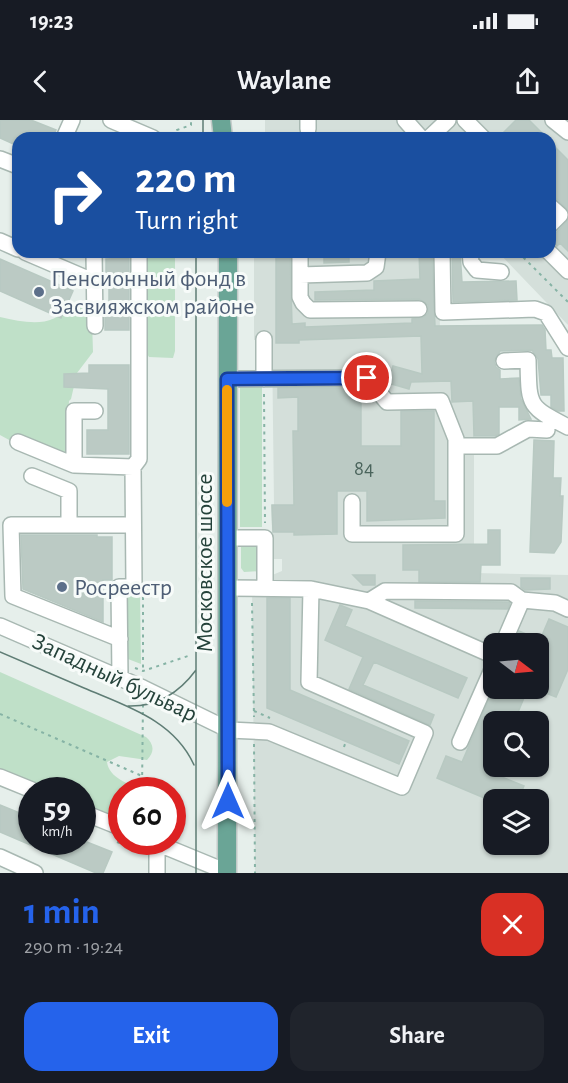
<!DOCTYPE html>
<html lang="en">
<head>
<meta charset="utf-8">
<style>
  body { margin:0; font-family:"Alegreya Sans",sans-serif; background:#20242c; color:#f1f3f6; height:100vh; display:flex; flex-direction:column; font-size:22px; white-space:nowrap }
  * { box-sizing:border-box; margin:0 }
  p { font-size:20px; color:#9ea1a6 }
  .icon { flex:none; width:33px; height:33px; fill:none; stroke:currentColor; stroke-width:2; stroke-linecap:round; stroke-linejoin:round }
  .map { position:relative; height:753px; overflow:hidden }
  .drawer { display:flex; flex-direction:column; background:#171b24; flex:1 }
  .drawer>* { flex:none }
  .banner { position:absolute; left:12px; top:12px; width:544px; height:126px; border-radius:18px; box-shadow:0 2px 4px #0004; background:#1a4fa0; color:#fff; overflow:hidden }
  .needle { width:39px; rotate:106deg }
  .buttons { position:absolute; left:483px; top:513px; display:grid; gap:12px }
  .buttons a { display:grid; place-items:center; width:66px; height:66px; border-radius:12px; background:#171b24; box-shadow:0 2px 4px #0004; font-size:30px }
  .speed { position:absolute; left:18px; top:657px; display:flex; gap:12px; font-size:30px; font-weight:700; text-align:center }
  .speed>* { display:grid; place-content:center; width:78px; height:78px; border-radius:50%; background:#171b24; box-shadow:0 2px 4px #0004; line-height:1 }
  .speed small { font-size:15px; font-weight:400 }
  .speed .limit { border:9px solid #d22; background:#fff; color:#111 }
  .pin { position:absolute; display:grid; place-items:center; width:51px; height:51px; color:#fff; margin:-26px; border:3px solid #fff; border-radius:50%; box-shadow:0 2px 6px #0007 }
  .me { position:absolute; width:66px; margin:-33px; rotate:0deg; stroke-linejoin:round; filter:drop-shadow(0 0 4px #0008) }
  .turn { display:flex; align-items:center; gap:21px; height:126px; padding:0 24px; font-size:27px }
  .turn .icon { width:78px; height:78px; stroke-width:2.5 }
  .turn b { display:block; font-size:42px; line-height:51px }
  .round { display:grid; place-items:center; flex:none; width:63px; height:63px; border-radius:18px; background:#20242c }
  .summary { display:flex; align-items:center; justify-content:space-between; height:102px; padding:0 24px }
  h1 { font-size:36px; font-weight:600; line-height:45px; color:#2563eb }
  .cta { display:flex; gap:12px; margin-top:auto; padding:12px 24px }
  .cta a { flex:1; height:69px; border-radius:18px; background:#2563eb; color:#fff; font-size:24px; font-weight:600; line-height:69px; text-align:center }
  .cta a+a { background:#20242c; color:#f1f3f6 }
  .status { display:flex; justify-content:space-between; align-items:center; height:42px; padding:0 30px; background:#171b24; direction:ltr }
  .status svg { height:16px; fill:currentColor }
  header { display:flex; justify-content:space-between; align-items:center; height:78px; padding:0 24px; background:#171b24; font-size:27px; font-weight:600 }
  .map>svg:first-child { display:block }
</style>
</head>
<body>
<div class="status"><b>19:23</b><svg viewBox="0 0 49 12"><path d="M0 12V9h3v3zM5 12V6h3v6zM10 12V3h3v9zM15 12V0h3v12zM26 1h20v11H26zM47 4h2v5h-2z"/></svg></div>
<header><svg class="icon" aria-label="back" viewBox="0 0 24 24"><path d="M15 5l-7 7 7 7"/></svg>Waylane<svg class="icon" aria-label="share" viewBox="0 0 24 24"><path d="M12 15V3M7 8l5-5 5 5M5 13v7h14v-7"/></svg></header>
<div class="map">
<svg width="568" height="753" viewBox="0 0 568 753">
  <rect width="100%" height="100%" fill="#e6efeb"/>
  <path fill="#d4dfda" fill-rule="evenodd" d="M 265,0 L 568,0 L 568,205 L 498,132 L 550,132 L 550,18 L 265,18 Z
    M 254,132 L 439,132 L 440,216 L 474,220 L 474,453 L 568,455 L 568,753 L 255,753 L 252,469 L 265,458 L 282,451 L 282,439 L 274,439 L 272,412 L 271,385 L 274,385 L 272,220 L 254,220 ZM 494,524 L 538,524 L 538,568 L 494,568 ZM 494,602 L 538,602 L 538,646 L 494,646 ZM 494,680 L 538,680 L 538,724 L 494,724 Z"/>
  <path fill="#bfe0c8" d="M 146,132 L 175,132 L 175,231 L 173,238 L 149,237 L 146,232 Z
    M 85,183 L 92,201 L 93,232 L 77,253 L 71,279 L 69,281 L 66,334 L 22,327 L 0,315 L 0,197 C 28,203 52,209 71,184 Z
    M 240,266 L 262,266 L 262,407 L 240,407 Z
    M 241,422 L 262,422 L 262,451 L 244,452 L 241,448 Z
    M 127,471 L 140,471 L 141,544 L 128,539 Z
    M 0,552 L 146,617 C 154,624 155,632 147,640 L 119,636 L 107,642 C 109,658 129,664 142,670 L 122,670 L 121,700 L 83,684 L 82,670 L 51,670 L 0,649 Z"/>
  <path fill="#bbcac4" stroke="#b8c9c2" stroke-width="1.5" d="M 0,0 L 31,0 L 56,10 L 52,18 L 18,18 L 18,26 L 0,18 Z
    M 516,0 L 529,0 L 547,18 L 498,18 Z
    M 550,22 L 568,40 L 568,90 L 557,79 L 550,76 Z
    M 568,100 L 568,131 L 560,123 L 557,126 L 550,119 L 550,114 L 557,112 Z
    M 276,132 L 290,132 L 292,204 L 305,203 L 305,207 L 412,203 L 412,199 L 424,197 L 428,193 L 428,185 L 419,179 L 315,180 L 315,172 L 374,170 L 374,161 L 420,159 L 419,132 L 432,132 L 435,206 L 542,205 L 545,210 L 546,230 L 551,230 L 552,238 L 563,238 L 564,291 L 558,291 L 551,287 L 551,275 L 541,275 L 538,239 L 532,230 L 500,231 L 494,241 L 496,247 L 500,250 L 500,259 L 519,258 L 521,279 L 531,299 L 519,300 L 519,287 L 499,287 L 499,314 L 495,316 L 474,316 L 473,281 L 452,282 L 451,261 L 411,262 L 409,269 L 388,263 L 393,246 L 422,254 L 421,216 L 299,220 L 299,223 L 276,223 Z
    M 324,132 L 349,132 L 349,142 L 324,143 Z
    M 452,132 L 460,132 L 462,162 L 516,161 L 517,180 L 453,182 Z
    M 129,138 L 129,210 L 105,210 L 105,185 L 109,185 L 109,164 L 106,163 L 106,139 Z
    M 0,139 L 73,171 L 61,198 L 0,171 Z
    M 89,245 L 129,245 L 129,334 L 87,334 L 87,310 L 108,310 L 108,269 L 64,267 L 64,254 L 89,253 Z
    M 278,268 L 361,268 L 361,326 L 401,326 L 401,291 L 434,291 L 434,381 L 445,381 L 445,398 L 367,401 L 367,371 L 337,371 L 337,414 L 294,415 L 294,412 L 273,412 L 272,385 L 294,385 L 293,311 L 298,311 L 298,277 L 278,278 Z
    M 534,320 L 554,321 L 553,358 L 561,358 L 560,376 L 563,376 L 561,422 L 554,433 L 530,432 Z
    M 488,410 L 500,410 L 500,445 L 481,445 L 480,462 L 419,462 L 419,450 L 403,450 L 403,425 L 488,424 Z
    M 21,415 L 97,415 L 97,417 L 112,417 L 112,460 L 103,460 L 103,502 L 23,469 Z
    M 353,455 L 375,455 L 375,465 L 363,465 Z
    M 521,458 L 550,458 L 550,469 L 525,470 L 521,467 Z
    M 267,478 L 290,478 L 290,570 L 409,621 L 399,644 L 267,588 Z
    M 415,481 L 508,482 L 510,483 L 508,489 L 415,488 Z
    M 340,485 L 352,490 L 345,506 L 467,558 L 458,578 L 374,542 L 363,565 L 434,595 L 430,605 L 349,569 L 363,537 L 325,520 Z
    M 549,499 L 568,507 L 568,549 L 556,577 L 538,570 L 539,524 L 514,524 L 519,511 L 540,520 Z
    M 494,568 L 528,568 L 514,602 L 494,602 L 494,649 L 492,653 L 524,666 L 518,680 L 494,680 L 494,682 L 437,658 L 446,636 L 462,642 Z
    M 0,685 L 32,698 L 32,722 L 87,722 L 112,732 L 103,753 L 96,753 L 0,712 Z"/>
  <g fill="none" stroke-linecap="round" stroke-linejoin="round">
    <defs>
      <path id="minor" d="M 111,0 L 153,18
        M 405,0 L 421,18
        M 465,0 L 483,18
        M 553,0 L 568,12
        M 308,9 L 308,0
        M 64,18 L 72,0
        M 429,18 L 448,0
        M 0,39 L 18,46
        M 550,86 L 560,95 L 550,105
        M 0,121 L 18,129
        M 25,132 L 95,162
        M 94,132 L 95,206
        M 300,132 L 300,177 L 303,183 L 310,190 L 419,189
        M 442,132 L 443,192 L 535,189 L 546,193 L 568,228
        M 470,132 L 471,142 L 477,150 L 501,152
        M 549,132 L 568,151
        M 300,155 L 367,153 L 376,147 L 378,132
        M 264,219 L 264,259
        M 504,241 L 528,240 C 529,286 527,286 568,307
        M 227,259 L 367,258 L 387,282 L 441,281 L 456,319 L 456,414 L 352,414 L 352,382
        M 95,291 L 74,291 L 74,345 L 133,347
        M 18,322 L 74,345
        M 456,326 L 497,326 L 528,309 L 547,310
        M 32,356 L 69,371 L 69,405
        M 227,418 L 265,418 L 265,468
        M 311,469 L 369,481 L 494,536
        M 369,481 L 385,471 L 511,472 L 522,480
        M 0,506 L 143,568 L 229,610 L 269,612 L 402,667 L 425,613 L 309,562 L 311,469 L 228,468
        M 120,519 L 13,476 L 11,405 L 133,405
        M 503,524 L 522,480 L 555,483 L 568,489
        M 120,558 L 119,467 L 134,467 L 133,347 L 139,339 L 139,132
        M 460,622 L 494,545
        M 0,657 L 32,670
        M 82,692 L 122,708
        M 154,722 L 227,752
        M 0,737 L 35,753
        M 157,753 L 157,723"/>
      <path id="major" d="M 221,0 L 223,18
        M 227,753 L 228,132"/>
    </defs>
    <use href="#minor" stroke="#a8b8b2" stroke-width="18"/>
    <use href="#major" stroke="#c2cac8" stroke-width="21"/>
    <path stroke="#86b3a5" stroke-width="2" stroke-dasharray="3 4.5" stroke-linecap="butt" d="M 177,18 L 177,10 L 191,5 L 191,0
      M 518,132 L 568,182
      M 264,274 L 265,403
      M 143,477 L 143,552
      M 252,483 L 254,597
      M 135,548 L 143,551 L 191,535
      M 254,591 L 270,598
      M 0,594 L 142,656
      M 254,624 L 255,753
      M 344,627 L 346,621
      M 142,670 L 143,582
      M 117,722 L 142,733"/>
    <use href="#minor" stroke="#fff" stroke-width="15"/>
    <use href="#major" stroke="#6aa596" stroke-width="18"/>
    <path stroke="#5f7d75" stroke-width="1.5" d="M 203,0 L 203,18
      M 196,132 L 196,753
      M 0,532 C 28,544 56,556 84,568 C 126,586 174,600 194,645
      M 128,586 C 158,587 179,573 196,550"/>
  </g>
  <g fill="none" stroke-linecap="round" stroke-linejoin="round">
    <defs>
      <path id="route" d="M 228,681 L 227,259 L 367,258"/>
    </defs>
    <use href="#route" stroke="#184099" stroke-width="15"/>
    <use href="#route" stroke="#2563eb" stroke-width="10"/>
    <path stroke="#f59e0b" stroke-width="10" d="M 227,382 L 227,270"/>
  </g>
  <g fill="#5c6f8a" stroke="#f7fbf9" stroke-width="2">
    <circle cx="39" cy="172" r="6"/>
    <circle cx="62" cy="467" r="6"/>
  </g>
  <g text-anchor="middle" stroke-width="6" stroke-linejoin="round" paint-order="stroke">
    <g font-size="21" fill="#4a645c">
      <text x="364" y="355">84</text>
    </g>
    <g font-size="24" fill="#4e5e75" stroke="#f7fbf9" text-anchor="start">
      <text x="51" y="166">Пенсионный фонд в<tspan x="51" dy="28">Засвияжском районе</tspan></text>
      <text x="74" y="475">Росреестр</text>
    </g>
    <g font-size="24" fill="#24423a" stroke="#f7fbf9">
      <text transform="translate(204 443) rotate(-90)" y="8">Московское шоссе</text>
      <text transform="translate(115 557) rotate(25)" y="8">Западный бульвар</text>
    </g>
  </g>
</svg>
<div class="buttons">
<a><svg class="needle" viewBox="-14 -14 28 28"><path d="M0-13l5 13h-10z" fill="#e53935"/><path d="M0 13l5-13h-10z" fill="#9ea1a6"/></svg></a>
<a><svg class="icon" aria-label="search" viewBox="0 0 24 24"><circle cx="10" cy="10" r="6"/><path d="M15 15l6 6"/></svg></a>
<a><svg class="icon" aria-label="layers" viewBox="0 0 24 24"><path d="M12 4l9 5-9 5-9-5zM3 14l9 5 9-5"/></svg></a>
</div>
<div class="speed"><div>59<small>km/h</small></div><div class="limit">60</div></div>
<div class="pin" style="left:367px;top:258px;background:#d93025"><svg class="icon" aria-label="arrive" viewBox="0 0 24 24"><path d="M6 21V4h12l-3 4 3 4H6"/></svg></div>
<svg class="me" style="left:228px;top:681px" viewBox="-20 -20 40 40"><path d="M0-17L14 15 0 8-14 15z" fill="#2563eb" stroke="#fff" stroke-width="4"/></svg>
<div class="banner">
<div class="turn"><svg class="icon" aria-label="right" viewBox="0 0 24 24"><path d="M7 20v-9h11M14 6l5 5-5 5"/></svg><div><b>220 m</b>Turn right</div></div>
</div>
</div>
<section class="drawer">
<div class="summary"><div><h1>1 min</h1><p>290 m · 19:24</p></div><a class="round" style="background:#d93025;color:#fff"><svg class="icon" aria-label="close" viewBox="0 0 24 24"><path d="M6 6l12 12M18 6L6 18"/></svg></a></div>
<div class="cta"><a>Exit</a><a>Share</a></div>
</section>
</body>
</html>
